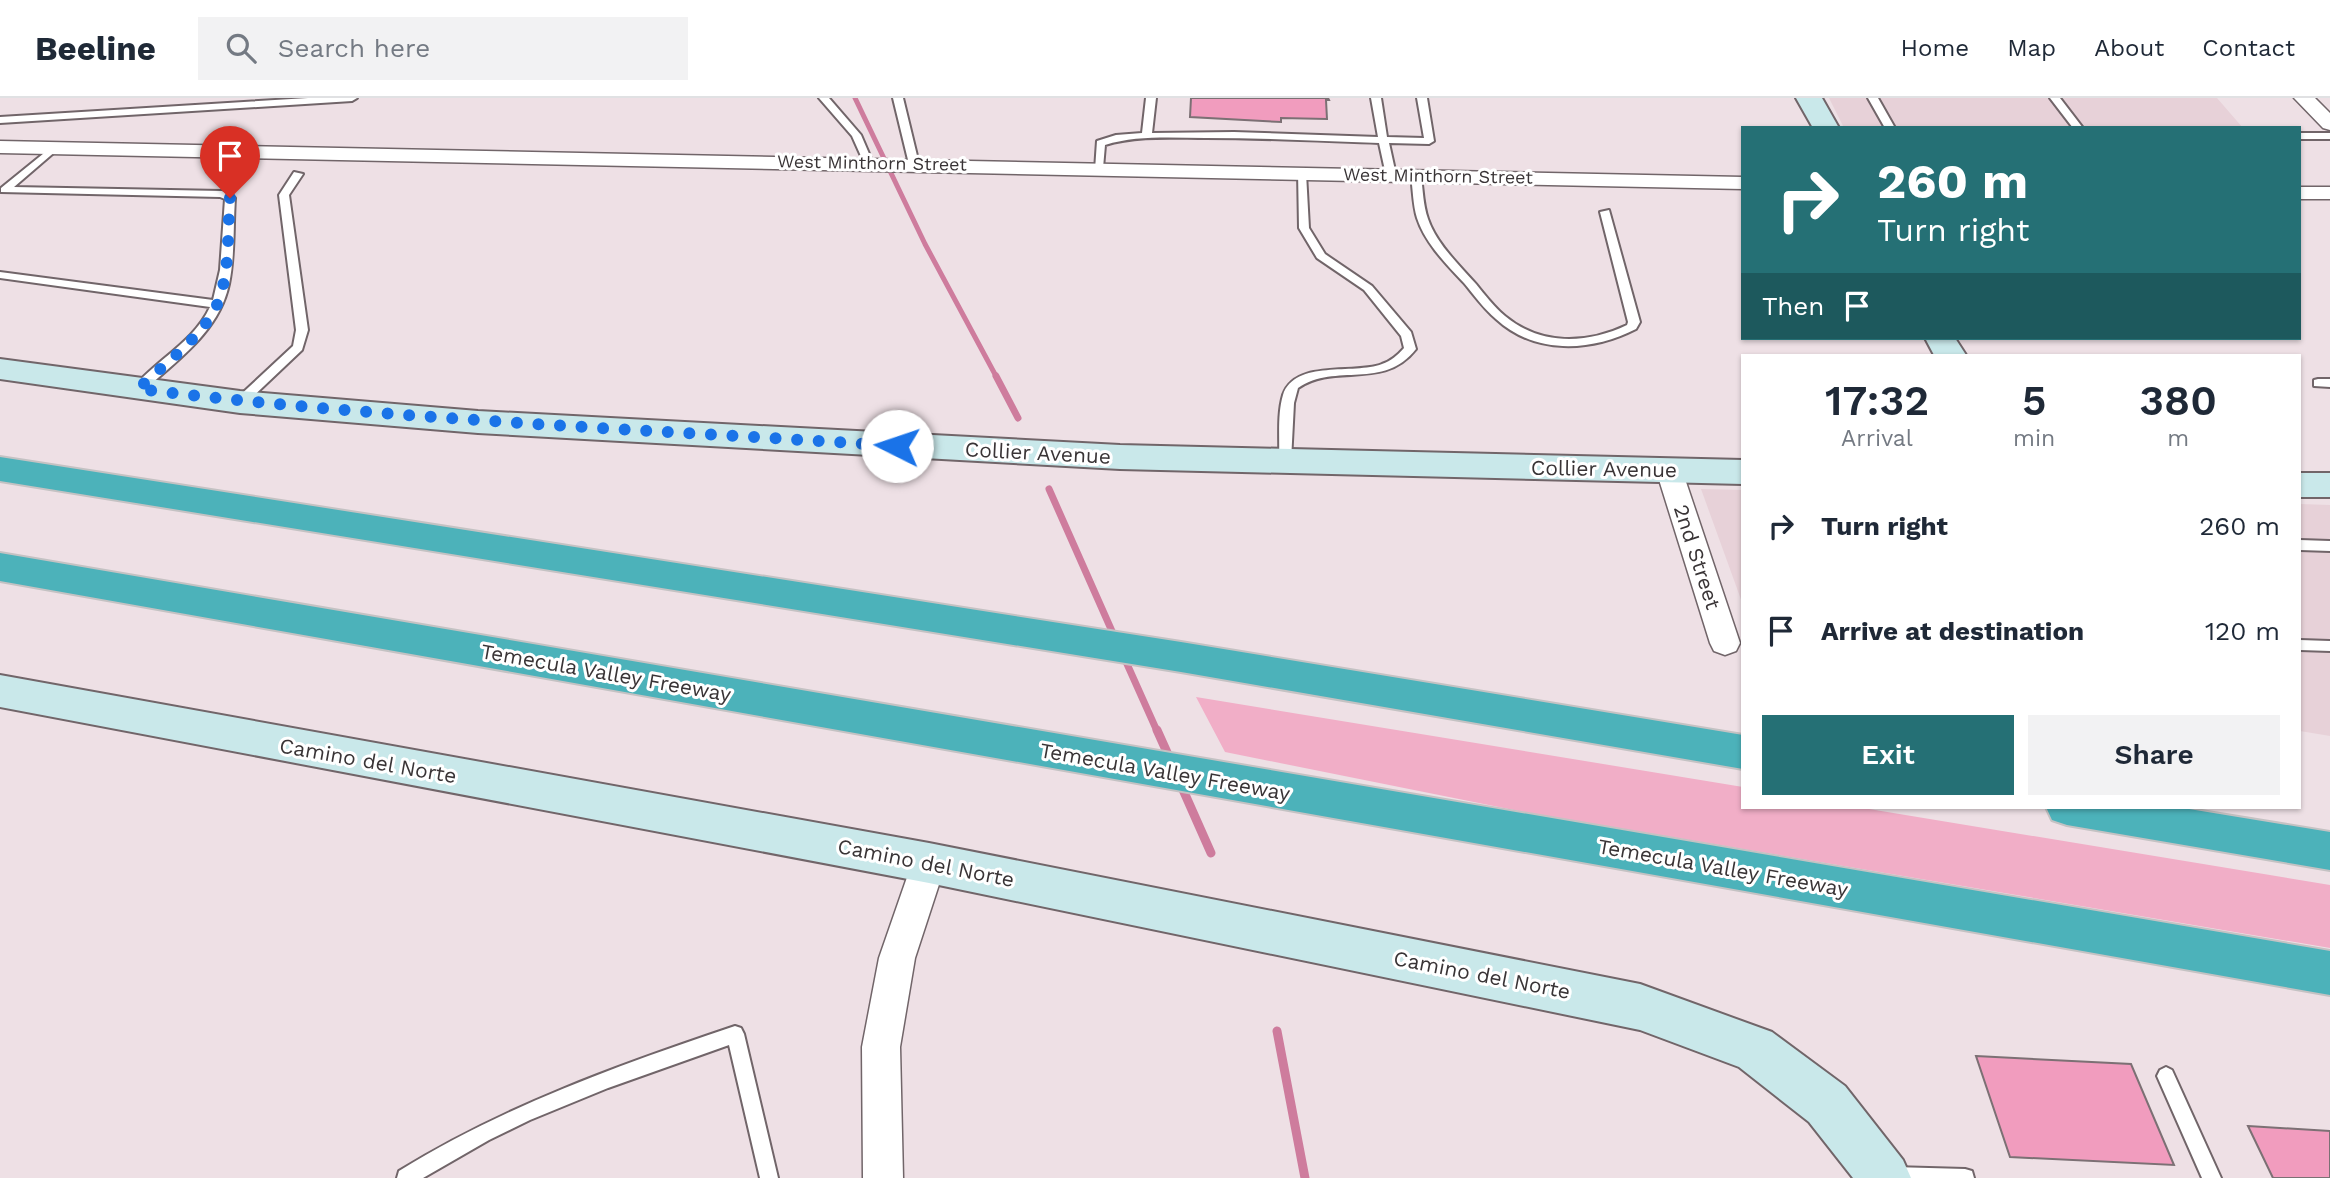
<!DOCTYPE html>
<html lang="en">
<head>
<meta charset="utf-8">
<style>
  body { margin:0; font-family:"Work Sans",sans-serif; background:#f2f2f3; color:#1f2937; height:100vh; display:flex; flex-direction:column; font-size:26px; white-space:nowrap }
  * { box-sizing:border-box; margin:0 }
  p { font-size:23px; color:#747a83 }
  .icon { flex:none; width:38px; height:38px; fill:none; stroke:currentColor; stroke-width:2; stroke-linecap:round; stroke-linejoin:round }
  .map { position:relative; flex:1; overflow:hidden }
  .sheet { position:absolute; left:1741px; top:256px; width:560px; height:455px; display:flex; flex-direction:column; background:#fff; border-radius:0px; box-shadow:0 2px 5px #0004 }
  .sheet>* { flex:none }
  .hud { position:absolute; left:1741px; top:28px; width:560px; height:214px; border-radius:0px; box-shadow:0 2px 5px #0004; background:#257075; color:#fff; overflow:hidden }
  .pin { position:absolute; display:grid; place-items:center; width:60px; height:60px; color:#fff; margin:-72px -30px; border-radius:50% 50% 50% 0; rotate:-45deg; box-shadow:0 0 7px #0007 }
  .pin .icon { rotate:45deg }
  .me { position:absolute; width:77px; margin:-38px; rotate:274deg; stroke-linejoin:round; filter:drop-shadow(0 0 5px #0008) }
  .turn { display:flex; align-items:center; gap:24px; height:147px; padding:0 21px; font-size:32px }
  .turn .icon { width:91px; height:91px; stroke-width:2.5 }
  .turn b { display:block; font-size:49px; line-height:60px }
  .then { display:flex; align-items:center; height:66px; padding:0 21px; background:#0003; gap:14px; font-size:26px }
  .eta { display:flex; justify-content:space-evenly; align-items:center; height:119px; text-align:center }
  .eta b { font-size:42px; font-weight:600; line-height:49px }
  .button { display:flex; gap:14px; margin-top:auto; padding:14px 21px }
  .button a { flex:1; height:80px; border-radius:0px; background:#257075; color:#fff; font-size:28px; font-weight:600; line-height:80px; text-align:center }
  .button a+a { background:#f2f2f3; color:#1f2937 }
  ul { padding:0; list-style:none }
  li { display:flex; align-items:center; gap:21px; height:105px; padding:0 21px }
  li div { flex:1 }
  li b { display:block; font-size:26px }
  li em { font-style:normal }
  header { display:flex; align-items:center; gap:42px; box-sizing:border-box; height:98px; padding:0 35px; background:#fff; border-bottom:2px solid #e0e1e3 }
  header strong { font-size:33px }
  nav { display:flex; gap:38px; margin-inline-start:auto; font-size:24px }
  .search { width:490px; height:63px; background:#f2f2f3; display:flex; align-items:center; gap:18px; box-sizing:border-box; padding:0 24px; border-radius:0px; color:#747a83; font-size:26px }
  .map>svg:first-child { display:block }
</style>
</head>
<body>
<header>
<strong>Beeline</strong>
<div class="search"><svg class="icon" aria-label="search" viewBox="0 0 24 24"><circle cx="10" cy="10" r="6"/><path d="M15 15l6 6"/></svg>Search here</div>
<nav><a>Home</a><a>Map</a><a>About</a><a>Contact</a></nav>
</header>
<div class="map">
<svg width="2330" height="1080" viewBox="0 0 2330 1080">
  <rect width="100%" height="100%" fill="#eee0e5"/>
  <path fill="#e7d1d8" d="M 1829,0 L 2217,0 L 2243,30 L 1844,30 Z
    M 1701,391 L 1743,392 L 1743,507 Z
    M 2300,406 L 2330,407 L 2330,638 L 2300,633 Z"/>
  <path fill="#f1aec7" d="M 1196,599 L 1743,689 L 1743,709 L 1857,709 L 2330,787 L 2330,850 L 1529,715 L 1225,654 Z"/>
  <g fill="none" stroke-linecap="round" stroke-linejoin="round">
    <path stroke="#ce7c9d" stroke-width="5" d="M 855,0 L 925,146 L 997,280"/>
    <path stroke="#ce7c9d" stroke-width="7" d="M 996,278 L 1018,320
      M 1049,391 L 1115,540
      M 1123,557 L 1157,633"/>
    <path stroke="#ce7c9d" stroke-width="9" d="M 1157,632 L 1170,661
      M 1180,685 L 1211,755
      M 1277,933 L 1305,1080"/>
  </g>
  <path fill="#f19cbe" stroke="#7c7074" stroke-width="2" d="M 1191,0 L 1328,0 L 1329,2 L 1326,2 L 1327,21 L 1281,20 L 1281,24 L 1190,19 Z
    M 1976,958 L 2131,966 L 2174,1067 L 2010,1059 Z
    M 2248,1028 L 2330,1033 L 2330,1080 L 2273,1080 Z"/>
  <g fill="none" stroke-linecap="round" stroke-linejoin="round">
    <defs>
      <path id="lane" d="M 308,0 L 357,0 L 352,3 L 0,25 L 0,19 Z
        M 819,0 L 829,0 L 861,37 L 873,65 L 871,67 L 865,67 L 852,38 Z
        M 893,0 L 903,0 L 919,66 L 917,68 L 909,66 Z
        M 1146,0 L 1156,0 L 1152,35 L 1234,34 L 1378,39 L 1371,0 L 1381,0 L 1387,39 L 1424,40 L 1417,0 L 1427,0 L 1434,43 L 1429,46 L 1389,45 L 1396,77 L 1391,80 L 1386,77 L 1379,45 C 1321,43 1264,40 1206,40 C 1173,40 1137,37 1105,47 L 1103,70 L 1095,72 L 1097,43 L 1116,37 L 1142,35 Z
        M 1868,0 L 1878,0 L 1895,30 L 1885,30 Z
        M 2050,0 L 2060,0 L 2083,30 L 2073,30 Z
        M 2300,35 L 2330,35 L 2330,41 L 2300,41 Z
        M 54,47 L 59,50 L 57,52 L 14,89 L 222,93 L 235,100 C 233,129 235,158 229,186 C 219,234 176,263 142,294 L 134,294 L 132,291 C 156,262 194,244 210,209 L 0,180 L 0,174 L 213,202 L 220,172 L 225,101 L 220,99 L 1,94 L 1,90 Z
        M 1298,73 L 1306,75 L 1309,130 L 1325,156 L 1372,188 L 1411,234 L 1416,251 C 1383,293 1336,264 1298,290 L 1294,305 L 1291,363 L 1285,367 L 1279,363 C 1280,342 1277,317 1283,297 C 1295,261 1354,277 1382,266 C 1391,263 1398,257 1404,250 L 1401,238 L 1364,192 L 1317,160 L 1299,130 Z
        M 294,74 L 303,76 L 289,97 L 308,232 L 302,252 L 244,307 L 236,307 L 236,301 L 293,248 L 296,232 L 279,97 Z
        M 1416,75 L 1421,78 C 1423,92 1423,107 1428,121 C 1436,145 1459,167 1476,186 C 1485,197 1494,209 1505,218 C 1541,248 1587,246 1627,227 L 1628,224 L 1600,114 L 1609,112 L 1640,224 L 1636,231 C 1591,254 1535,257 1496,221 C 1484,211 1474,197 1464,185 C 1447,167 1425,145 1417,120 C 1413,107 1413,92 1411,78 Z
        M 2318,281 L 2330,281 L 2330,289 L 2314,288 L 2314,282 Z
        M 2300,442 L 2330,443 L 2330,453 L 2300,452 Z
        M 2300,542 L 2330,543 L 2330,553 L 2300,552 Z
        M 735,928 L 741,930 L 744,936 L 778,1080 L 760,1080 L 729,947 L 608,990 L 530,1022 L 489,1042 L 423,1080 L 397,1080 L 399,1073 C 504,1008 619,967 735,928 Z
        M 2166,969 L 2172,972 L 2221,1080 L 2202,1080 L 2157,978 L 2160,972 Z
        M 1893,1069 L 1965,1071 L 1972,1073 L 1974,1080 L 1884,1080 L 1886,1071 Z"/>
      <path id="street" d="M 2294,0 L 2315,0 L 2330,15 L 2330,32 L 2323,30 Z
        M 0,43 L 1743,79 L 1743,91 L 0,55 Z
        M 2300,89 L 2330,89 L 2330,101 L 2300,101 Z
        M 1669,363 L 1678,365 L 1682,372 L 1740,545 L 1736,553 L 1725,557 L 1714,553 L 1710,545 L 1656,372 L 1660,365 Z
        M 929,750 L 941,754 L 946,765 L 915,860 L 900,949 L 903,1080 L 863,1080 L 862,949 L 879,860 L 912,765 L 917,754 Z"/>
      <path id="secondary" d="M 1796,0 L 1822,0 L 1839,30 L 1813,30 Z
        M 1925,240 L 1955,240 L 1966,257 L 1934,257 Z
        M 0,261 L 240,293 L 478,313 L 1120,347 L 1743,362 L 1743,386 L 1120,371 L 478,335 L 240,315 L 0,281 Z
        M 2300,375 L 2330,375 L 2330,399 L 2300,399 Z
        M 0,577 L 929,745 L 1640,886 L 1772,934 L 1845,988 L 1903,1062 L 1911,1080 L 1853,1080 L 1809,1024 L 1739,969 L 1640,932 L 929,785 L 0,609 Z"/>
      <path id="highway" d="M 0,359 L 1181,544 L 1743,637 L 1743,671 L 1181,574 L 0,383 Z
        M 0,455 L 2330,853 L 2330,897 L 0,483 Z
        M 2046,709 L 2177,709 L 2330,734 L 2330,772 L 2067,727 L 2052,722 Z"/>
    </defs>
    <use href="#lane" stroke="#716569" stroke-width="4"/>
    <use href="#street" stroke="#716569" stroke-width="3"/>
    <use href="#secondary" stroke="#716569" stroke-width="4"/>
    <use href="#highway" stroke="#c4c2c3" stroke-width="4"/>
    <use href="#lane" fill="#fff" fill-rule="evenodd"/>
    <use href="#street" fill="#fff" fill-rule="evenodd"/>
    <use href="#secondary" fill="#c9e8ea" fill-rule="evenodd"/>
    <use href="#highway" fill="#4cb2ba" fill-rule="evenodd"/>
  </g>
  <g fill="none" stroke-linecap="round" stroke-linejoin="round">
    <path stroke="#1a73e8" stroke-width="12" stroke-dasharray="0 21.6" d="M 230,100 C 227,135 231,181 214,213 C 197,243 163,267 138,291 C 390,322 643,331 897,348"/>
  </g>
  <g text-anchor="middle" stroke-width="6" stroke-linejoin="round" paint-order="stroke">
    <g font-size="18" fill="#393436" stroke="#fff">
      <text transform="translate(872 65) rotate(1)" y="6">West Minthorn Street</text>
      <text transform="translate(1438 78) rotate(1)" y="6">West Minthorn Street</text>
    </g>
    <g font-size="21" fill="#393436" stroke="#fff">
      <text transform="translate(1038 355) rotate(3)" y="7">Collier Avenue</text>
      <text transform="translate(1604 371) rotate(1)" y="7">Collier Avenue</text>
      <text transform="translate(1697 459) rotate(72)" y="7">2nd Street</text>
      <text transform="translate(606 575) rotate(10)" y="7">Temecula Valley Freeway</text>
      <text transform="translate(368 663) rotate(10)" y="7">Camino del Norte</text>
      <text transform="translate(1165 674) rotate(10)" y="7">Temecula Valley Freeway</text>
      <text transform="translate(926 765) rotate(11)" y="7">Camino del Norte</text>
      <text transform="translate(1723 770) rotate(10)" y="7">Temecula Valley Freeway</text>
      <text transform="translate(1482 877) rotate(11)" y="7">Camino del Norte</text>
    </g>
  </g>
</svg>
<div class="pin" style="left:230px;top:100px;background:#d93025"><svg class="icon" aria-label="arrive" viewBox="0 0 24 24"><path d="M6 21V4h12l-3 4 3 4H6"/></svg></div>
<svg class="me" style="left:897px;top:348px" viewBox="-20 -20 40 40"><circle r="19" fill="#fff"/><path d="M0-13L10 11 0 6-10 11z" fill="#1a73e8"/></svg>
<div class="hud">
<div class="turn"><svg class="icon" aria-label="right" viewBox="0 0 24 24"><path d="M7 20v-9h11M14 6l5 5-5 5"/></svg><div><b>260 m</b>Turn right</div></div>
<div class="then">Then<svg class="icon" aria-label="arrive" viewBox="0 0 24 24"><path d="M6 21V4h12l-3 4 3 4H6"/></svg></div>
</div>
<section class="sheet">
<div class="eta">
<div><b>17:32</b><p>Arrival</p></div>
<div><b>5</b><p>min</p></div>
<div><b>380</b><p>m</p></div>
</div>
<ul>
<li><svg class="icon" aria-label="right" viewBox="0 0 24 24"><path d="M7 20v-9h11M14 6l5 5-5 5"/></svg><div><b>Turn right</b></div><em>260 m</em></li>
<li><svg class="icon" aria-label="arrive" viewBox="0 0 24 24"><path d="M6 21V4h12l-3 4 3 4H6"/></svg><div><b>Arrive at destination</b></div><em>120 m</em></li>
</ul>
<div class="button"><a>Exit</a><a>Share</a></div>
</section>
</div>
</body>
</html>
